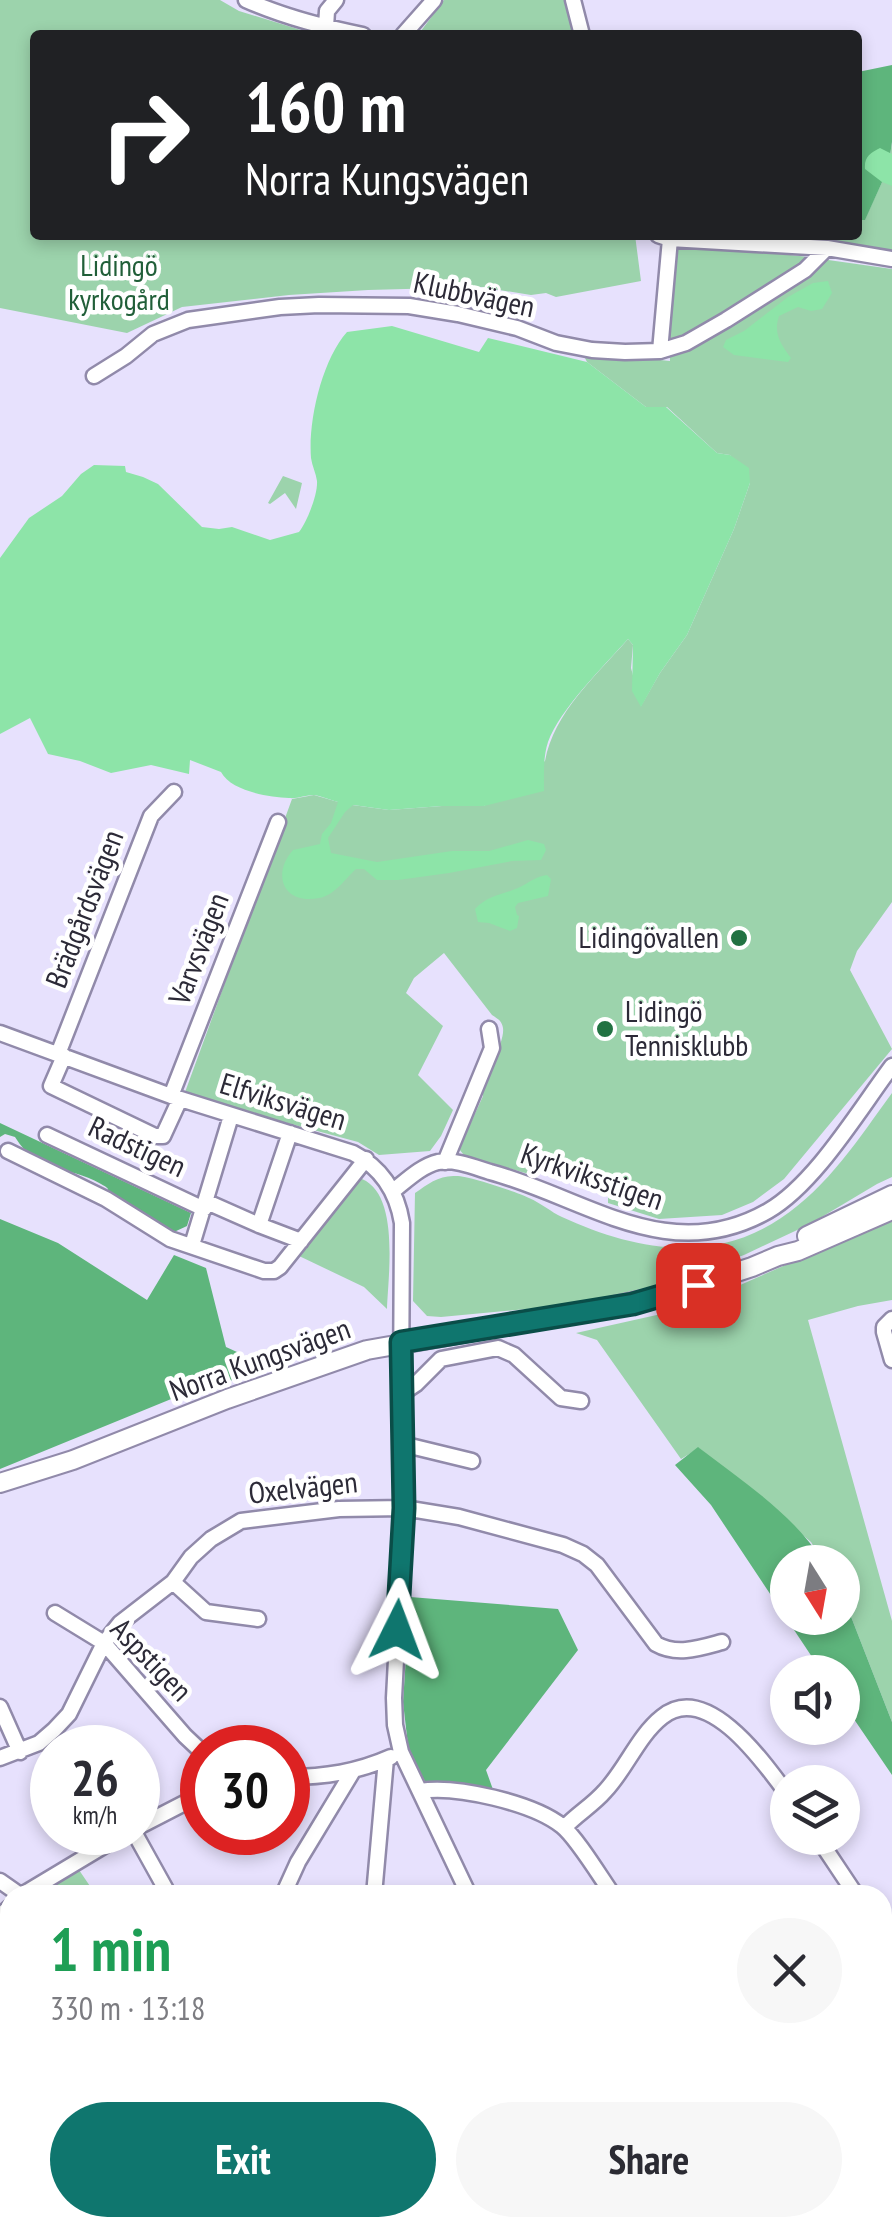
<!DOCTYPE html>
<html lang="en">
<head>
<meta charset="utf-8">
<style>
  body { margin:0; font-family:"PT Sans Narrow",sans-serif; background:#f7f7f7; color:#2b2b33; height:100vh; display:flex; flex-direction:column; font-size:38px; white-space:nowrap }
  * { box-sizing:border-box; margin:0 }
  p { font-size:32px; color:#7c7c81 }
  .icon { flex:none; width:55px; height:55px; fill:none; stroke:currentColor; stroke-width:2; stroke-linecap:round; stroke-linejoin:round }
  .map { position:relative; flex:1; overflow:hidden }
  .sheet { position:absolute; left:0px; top:1885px; width:892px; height:352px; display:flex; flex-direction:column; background:#fff; border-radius:30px 30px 0 0; box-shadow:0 5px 15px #0003 }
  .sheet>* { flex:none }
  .hud { position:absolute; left:30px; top:30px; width:832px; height:210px; border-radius:10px; box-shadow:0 5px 15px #0003; background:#202124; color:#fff; overflow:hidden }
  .needle { width:65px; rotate:169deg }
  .buttons { position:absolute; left:770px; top:1545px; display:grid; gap:20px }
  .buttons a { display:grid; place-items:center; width:90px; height:90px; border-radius:50%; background:#fff; box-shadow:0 5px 15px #0003; font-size:50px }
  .speed { position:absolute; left:30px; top:1725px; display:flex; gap:20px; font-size:50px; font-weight:700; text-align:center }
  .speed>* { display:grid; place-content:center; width:130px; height:130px; border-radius:50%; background:#fff; box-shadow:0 5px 15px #0003; line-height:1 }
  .speed small { font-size:25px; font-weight:400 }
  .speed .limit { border:15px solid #d22; background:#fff; color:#111 }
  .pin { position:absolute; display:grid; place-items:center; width:85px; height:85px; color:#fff; margin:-42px; border-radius:20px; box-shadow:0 5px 15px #0006 }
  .me { position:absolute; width:110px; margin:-55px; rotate:3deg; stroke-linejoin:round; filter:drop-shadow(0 0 8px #0008) }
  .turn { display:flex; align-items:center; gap:35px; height:210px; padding:0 50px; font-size:45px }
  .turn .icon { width:130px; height:130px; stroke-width:2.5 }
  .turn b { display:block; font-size:70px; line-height:85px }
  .round { display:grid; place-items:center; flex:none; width:105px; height:105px; border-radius:52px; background:#f7f7f7 }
  .summary { display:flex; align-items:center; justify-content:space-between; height:170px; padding:0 50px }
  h1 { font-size:60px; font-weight:600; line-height:75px; color:#1e9e55 }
  .primary-button { display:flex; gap:20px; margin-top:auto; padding:20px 50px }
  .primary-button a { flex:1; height:115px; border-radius:60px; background:#0f766e; color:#fff; font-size:40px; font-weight:600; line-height:115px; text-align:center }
  .primary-button a+a { background:#f7f7f7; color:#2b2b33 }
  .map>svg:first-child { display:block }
</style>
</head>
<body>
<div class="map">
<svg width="892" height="2236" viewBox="0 0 892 2236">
  <rect width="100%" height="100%" fill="#e7e1fd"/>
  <path fill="#9cd3ac" d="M 0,0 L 220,0 L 239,11 L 317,35 L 35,35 L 35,235 L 635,235 L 641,281 L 556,297 L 546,293 L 531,295 L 481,287 L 368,290 L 289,295 L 182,307 L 127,333 L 0,308 Z
    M 444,0 L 567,0 L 574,35 L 418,35 Z
    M 892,142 L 892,256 L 718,235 L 858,235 L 858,220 L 865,219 L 888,169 Z
    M 676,244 L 800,256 L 892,269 L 892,902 L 857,951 L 850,970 L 892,1049 L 784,1179 L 753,1202 L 722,1215 L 659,1219 L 608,1203 L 608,1191 L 596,1189 L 595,1176 L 536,1162 L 532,1175 L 491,1163 L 468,1160 L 459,1149 L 483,1096 L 480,1086 C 486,1073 505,1043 503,1028 C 502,1021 498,1019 492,1015 L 444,953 L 414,978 L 406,993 L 443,1026 L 418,1075 L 453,1110 L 441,1136 L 430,1151 L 379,1155 L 358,1142 L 184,1095 L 292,799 L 314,795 L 345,804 L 389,810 L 442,806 L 484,806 L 545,761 C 554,712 596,676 628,639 L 633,645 L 631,668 L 641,706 L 660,673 L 687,635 L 734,529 L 750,483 L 730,455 L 717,453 L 667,407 L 646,407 L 587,362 L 582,352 L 670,361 L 668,321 Z
    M 283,476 L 302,483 L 296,509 L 285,493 L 270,504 L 268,503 Z
    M 892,1093 L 892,1177 L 877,1184 L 810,1224 L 744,1255 L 672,1282 L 569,1305 L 441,1317 L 427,1316 L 413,1301 L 415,1193 C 428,1184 439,1175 456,1176 C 470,1176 516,1192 529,1198 C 541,1203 551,1212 562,1217 C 634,1250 711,1265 781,1218 C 828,1187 859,1138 892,1093 Z
    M 362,1179 C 400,1195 388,1276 387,1309 L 364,1287 L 297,1255 L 358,1180 Z
    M 892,1218 L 892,1300 L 858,1306 L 808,1320 L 892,1621 L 892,1722 L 843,1596 L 842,1562 L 823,1562 L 811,1542 L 699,1448 L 681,1459 L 597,1340 L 576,1333 L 688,1308 Z
    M 77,1867 L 96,1895 L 37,1895 Z"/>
  <path fill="#5eb57c" d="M 892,65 L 892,142 L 888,169 L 865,220 L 858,220 L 858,72 Z
    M 0,1123 L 191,1213 L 187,1226 L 174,1232 C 155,1221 128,1209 113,1195 C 103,1186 113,1191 101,1184 C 66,1164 38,1175 15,1137 L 5,1134 L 0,1137 Z
    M 0,1219 L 58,1243 L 147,1300 L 174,1255 L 206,1268 L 226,1347 L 237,1352 L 249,1377 L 203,1386 L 0,1469 Z
    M 698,1447 C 742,1481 795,1515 823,1562 L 788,1562 L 788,1618 L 842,1618 L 843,1596 L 892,1722 L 892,1775 L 843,1703 L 842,1672 L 822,1672 L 711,1505 L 675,1465 Z
    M 410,1597 L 558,1609 L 578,1650 L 486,1770 L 496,1798 L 422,1781 L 409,1754 L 403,1702 Z"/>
  <path fill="#8de4a8" d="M 880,148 L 892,154 L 892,186 L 882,182 L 865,169 C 864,157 870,153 880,148 Z
    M 828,281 L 832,293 L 822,309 L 811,311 L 798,307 L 779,316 C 773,334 781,344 791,358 L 788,362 L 734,355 L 723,347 L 726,340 L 744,331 L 788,297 L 813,283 Z
    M 392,326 L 479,352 L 488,338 L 587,362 L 646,407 L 666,407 L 717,453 L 730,455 L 749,468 L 750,483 L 734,529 L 687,635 L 660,673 L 641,707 L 632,691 L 633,645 L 628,639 C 604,666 560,709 548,742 C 543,757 544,775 544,791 L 484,806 L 442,806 L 389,810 L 353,805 L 345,812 L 328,838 L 331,853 L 377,862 L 452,851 L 489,851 L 528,840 L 544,844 L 546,850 L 541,860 L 512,861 L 449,873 L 398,880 L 377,880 L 364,869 L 356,869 C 346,878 334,896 319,898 C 284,905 271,875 293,850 L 320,844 L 322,834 L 331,823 L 338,802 C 331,800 321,796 314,795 C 306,795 297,799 289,798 C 268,797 231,791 221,772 L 190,760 L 189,774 L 151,765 L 111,773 L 80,761 L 48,754 L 30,718 L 0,734 L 0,558 L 29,518 L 62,496 L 81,474 L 94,465 L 125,466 L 126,472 L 143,477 L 158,484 L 202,527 L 219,529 L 232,527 L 270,540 L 299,532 C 307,522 318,494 317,481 C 316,473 312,466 311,458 C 308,421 322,360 347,332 Z
    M 547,875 L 551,879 L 548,896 L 518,903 L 515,907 L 517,915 L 519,916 L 517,928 L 510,931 L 489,923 L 478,922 L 475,909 C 489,894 505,895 522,886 C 531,881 536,877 547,875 Z"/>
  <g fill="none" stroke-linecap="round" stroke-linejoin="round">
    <defs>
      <path id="minor" d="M 246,0 C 284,17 323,27 363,35
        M 573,0 L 582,35
        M 326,27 L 327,11 L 336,0
        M 403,35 L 434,0
        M 658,235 L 670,239 L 827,248 L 892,259
        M 660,351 L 670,239
        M 94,376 L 126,356 L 153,334 L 188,320 L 280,307 L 319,305 L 409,306 L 458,314 L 517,328 L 556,343 L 592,350 L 625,352 L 660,351 L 686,343 L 726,320 L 805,270 L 827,248
        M 0,1033 L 171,1096 L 353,1153 C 382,1168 397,1192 402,1223 L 401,1394 L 404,1508 L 394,1698 L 395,1725 L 401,1752 L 469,1895
        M 58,1054 L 151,816 L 174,792
        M 64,1056 L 51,1086 L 155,1136 L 163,1136 L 180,1099
        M 171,1096 L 278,822
        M 47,1135 L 204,1209
        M 8,1151 L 106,1199 L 170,1239 L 264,1271 L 274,1271 L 280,1267 L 366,1159
        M 445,1162 L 492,1048 L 489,1029
        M 393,1191 C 406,1181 421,1166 438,1162 C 455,1159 474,1167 490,1172 C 584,1197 668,1268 768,1211 C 815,1184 859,1110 892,1066
        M 207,1202 L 259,1225 L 290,1133
        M 259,1225 L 301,1241
        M 192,1245 L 231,1116
        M 892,1319 L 884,1327 L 884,1332 L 892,1360
        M 401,1394 L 416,1384 L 441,1359 L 498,1348 L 514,1355 L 561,1398 L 581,1401
        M 402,1444 L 472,1461
        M 173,1582 L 206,1612 L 258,1619
        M 55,1613 L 104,1643 L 185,1736 L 202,1752
        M 0,1707 L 20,1752
        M 0,1758 L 39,1743 L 54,1730 L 69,1714 L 104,1643 L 120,1623 L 173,1582 L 191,1557 L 211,1539 L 241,1521 L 339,1509 L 404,1508 L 459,1517 L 563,1545 L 583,1554 L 597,1565 L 656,1644 C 677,1656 700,1648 722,1642
        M 288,1777 C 325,1777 357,1772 391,1757
        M 420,1791 C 456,1785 533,1803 562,1826 C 577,1838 601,1878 613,1895
        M 138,1827 L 202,1794
        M 565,1827 C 577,1814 593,1805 605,1791 C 626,1769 638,1736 662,1717 C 707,1680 765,1764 788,1795
        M 134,1832 L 169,1895
        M 818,1838 L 856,1895
        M 0,1881 L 20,1895
        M 22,1895 L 127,1832
        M 283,1895 L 298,1862 L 353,1771
        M 374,1895 L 386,1759
        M 0,1916 L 10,1907
        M 882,1981 L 892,1979
        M 882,2117 L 888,2118
        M 0,2161 L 10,2178
        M 0,2226 L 10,2224
        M 30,2228 L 31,2236
        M 226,2228 L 229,2236
        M 239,2228 L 302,2236
        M 565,2228 L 567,2236
        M 645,2228 L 692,2236
        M 519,2236 L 539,2228"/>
      <path id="major" d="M 807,1236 L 892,1195
        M 0,1483 L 73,1460 L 227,1399 L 367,1350 L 595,1310 L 670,1294 L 752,1267 L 778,1256 L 798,1251 L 892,1210"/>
    </defs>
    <use href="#minor" stroke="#918aaa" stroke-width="19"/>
    <use href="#major" stroke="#918aaa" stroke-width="22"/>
    <use href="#minor" stroke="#fff" stroke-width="14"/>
    <use href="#major" stroke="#fff" stroke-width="18"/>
  </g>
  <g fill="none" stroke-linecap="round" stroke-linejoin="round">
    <defs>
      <path id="route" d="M 397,1630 L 404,1508 L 401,1342 L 633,1304 L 698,1285"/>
    </defs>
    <use href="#route" stroke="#0a4d48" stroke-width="25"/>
    <use href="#route" stroke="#0f766e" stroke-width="18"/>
  </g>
  <g fill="#227242" stroke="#fff" stroke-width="4">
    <circle cx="739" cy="938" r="10"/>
    <circle cx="605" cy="1029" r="10"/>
  </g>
  <g text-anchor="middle" stroke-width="9" stroke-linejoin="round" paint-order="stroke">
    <g font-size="30" fill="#215f39" stroke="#fff">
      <text x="119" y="276">Lidingö<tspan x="119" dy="34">kyrkogård</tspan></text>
    </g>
    <g font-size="30" fill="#2c2a37" stroke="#fff">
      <text transform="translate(474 295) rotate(12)" y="10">Klubbvägen</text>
      <text transform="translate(85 909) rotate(-69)" y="10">Brädgårdsvägen</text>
      <text transform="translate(199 949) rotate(-69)" y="10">Varvsvägen</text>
      <text transform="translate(283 1102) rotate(17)" y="10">Elfviksvägen</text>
      <text transform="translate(137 1147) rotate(25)" y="10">Radstigen</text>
      <text transform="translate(592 1177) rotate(19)" y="10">Kyrkviksstigen</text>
      <text transform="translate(260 1360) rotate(-20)" y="10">Norra Kungsvägen</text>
      <text transform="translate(303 1488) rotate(-6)" y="10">Oxelvägen</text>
      <text transform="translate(151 1660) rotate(46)" y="10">Aspstigen</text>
    </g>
    <g font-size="30" fill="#2c2a37" stroke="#fff" text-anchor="end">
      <text x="719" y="948">Lidingövallen</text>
      <text x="625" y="1022" text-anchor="start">Lidingö<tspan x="625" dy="34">Tennisklubb</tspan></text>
    </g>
  </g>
</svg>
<div class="buttons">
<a><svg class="needle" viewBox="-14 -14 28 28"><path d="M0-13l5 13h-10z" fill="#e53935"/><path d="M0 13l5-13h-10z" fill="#7c7c81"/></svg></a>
<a><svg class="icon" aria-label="sound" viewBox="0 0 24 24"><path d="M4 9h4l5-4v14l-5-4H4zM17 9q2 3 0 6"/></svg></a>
<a><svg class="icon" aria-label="layers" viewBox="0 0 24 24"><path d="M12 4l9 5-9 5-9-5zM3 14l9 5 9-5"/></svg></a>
</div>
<div class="speed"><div>26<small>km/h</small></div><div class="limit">30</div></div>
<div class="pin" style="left:698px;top:1285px;background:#d93025"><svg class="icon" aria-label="arrive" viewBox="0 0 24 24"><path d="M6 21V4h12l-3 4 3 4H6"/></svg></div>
<svg class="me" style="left:397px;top:1630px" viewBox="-20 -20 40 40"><path d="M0-17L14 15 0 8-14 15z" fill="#0f766e" stroke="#fff" stroke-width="4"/></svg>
<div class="hud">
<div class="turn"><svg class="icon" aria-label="right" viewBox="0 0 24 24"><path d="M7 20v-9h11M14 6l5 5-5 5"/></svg><div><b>160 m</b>Norra Kungsvägen</div></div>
</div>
<section class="sheet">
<div class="summary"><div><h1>1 min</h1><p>330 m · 13:18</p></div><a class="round"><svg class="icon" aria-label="close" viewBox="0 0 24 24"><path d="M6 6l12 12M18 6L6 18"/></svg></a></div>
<div class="primary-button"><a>Exit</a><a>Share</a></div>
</section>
</div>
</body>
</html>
